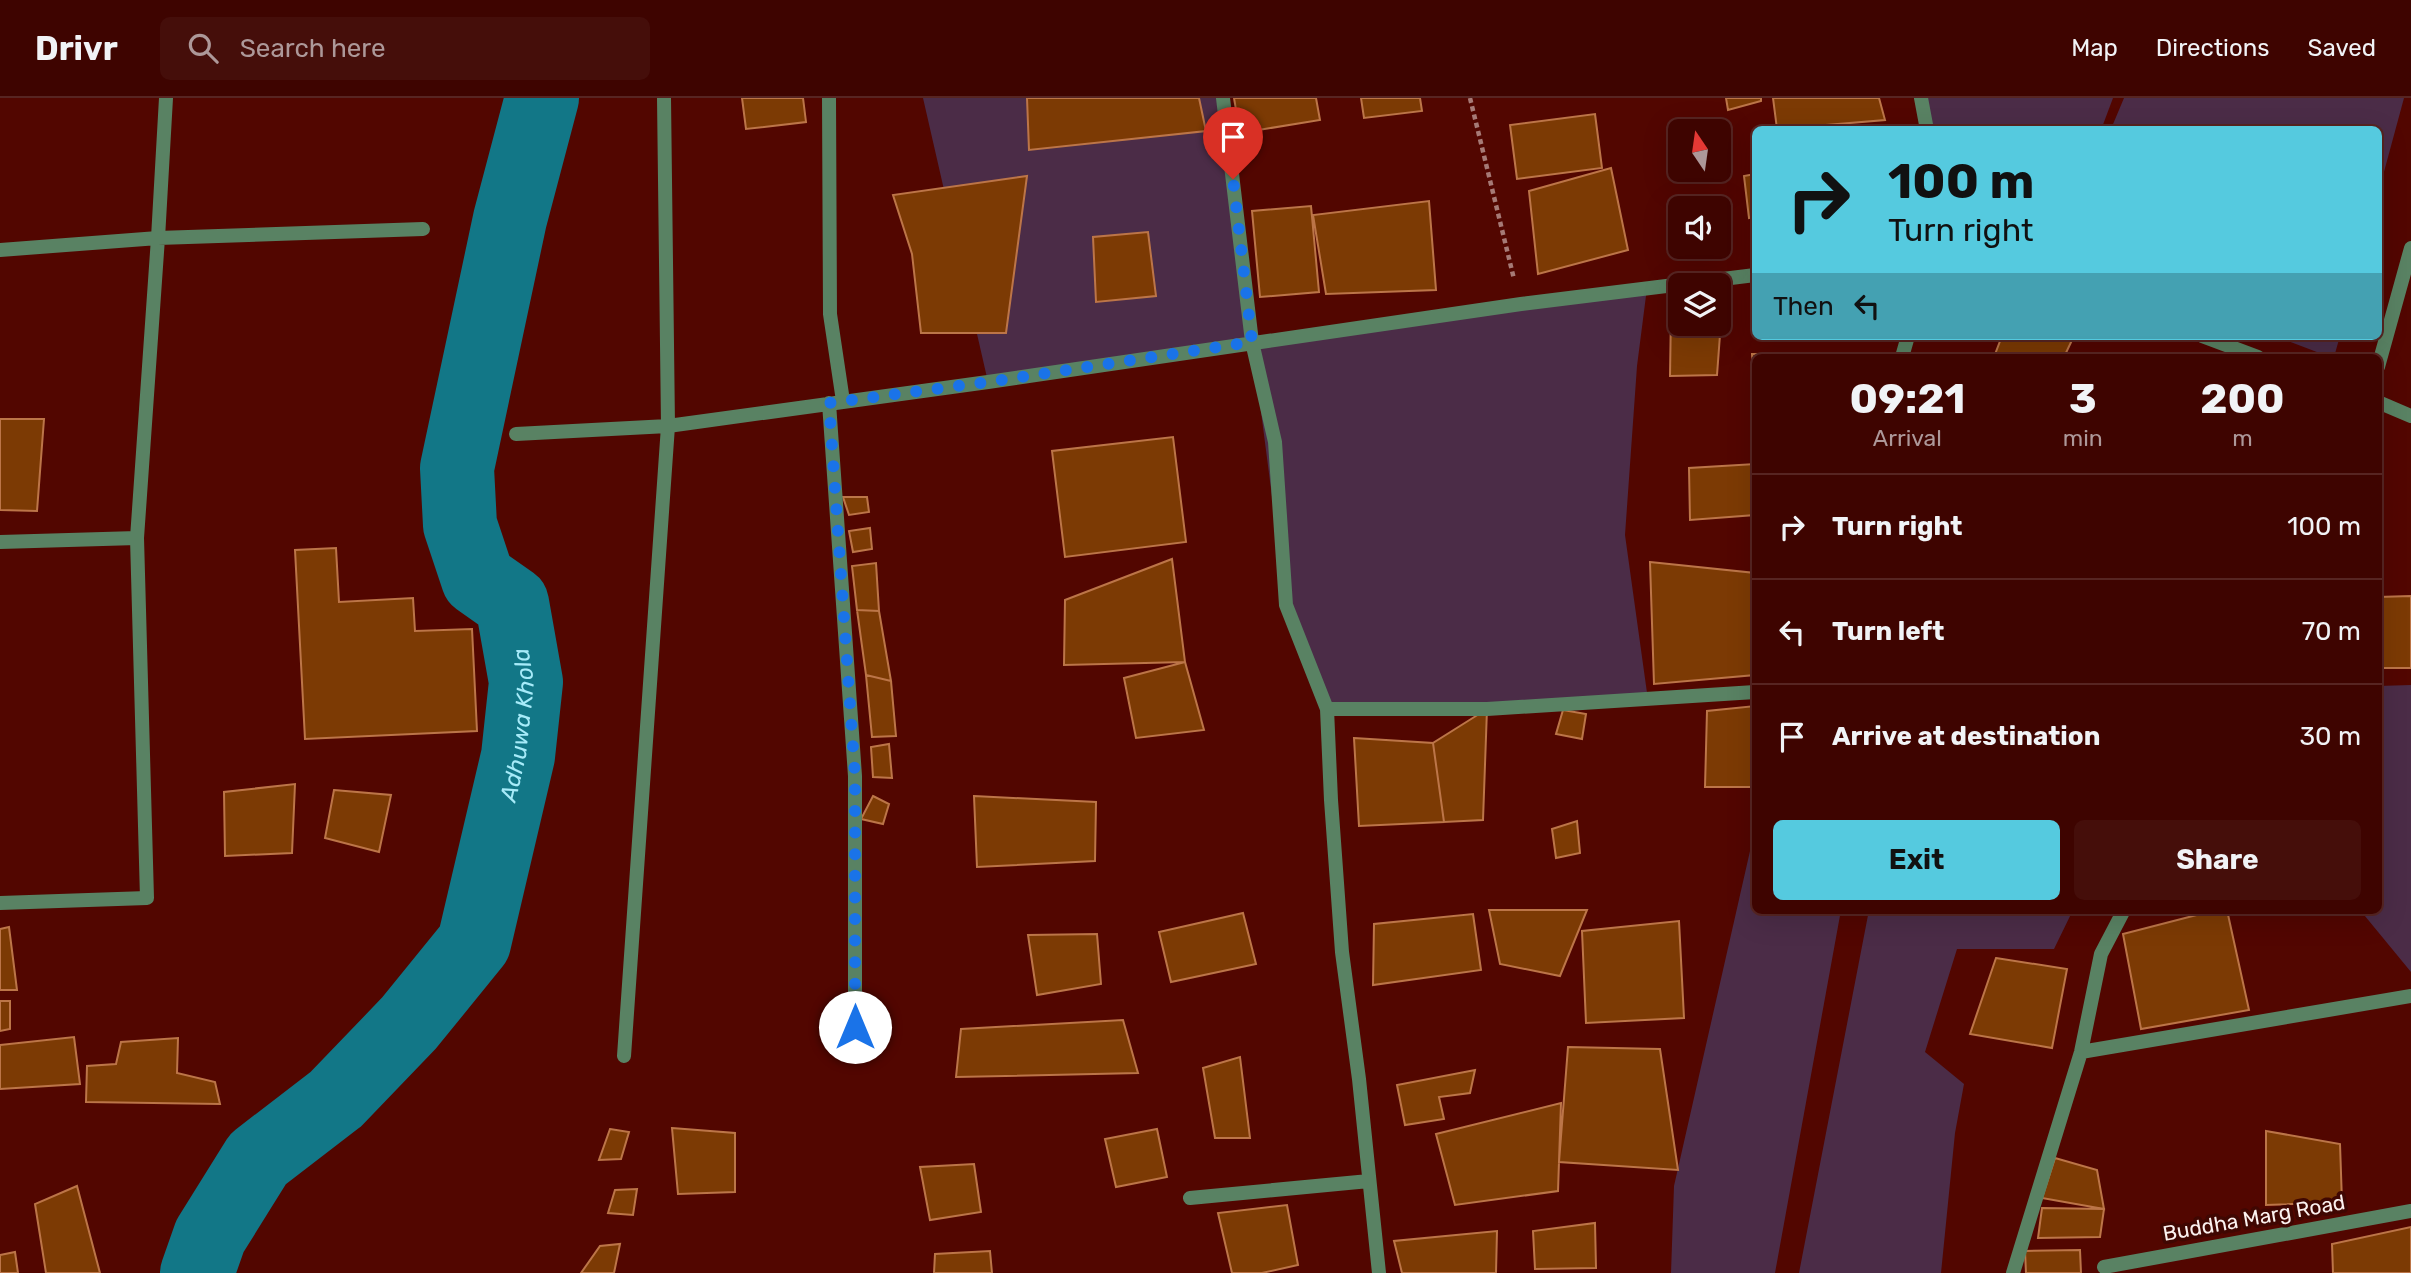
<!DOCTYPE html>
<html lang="en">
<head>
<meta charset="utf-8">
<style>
  body { margin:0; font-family:Rubik,sans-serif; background:#450e0a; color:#f1f3f6; height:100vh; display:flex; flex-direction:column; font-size:26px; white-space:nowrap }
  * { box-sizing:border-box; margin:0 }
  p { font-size:23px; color:#ad9899 }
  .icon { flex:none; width:38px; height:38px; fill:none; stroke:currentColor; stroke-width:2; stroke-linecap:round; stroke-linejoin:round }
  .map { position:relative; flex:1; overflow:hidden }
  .details { position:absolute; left:1752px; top:256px; width:630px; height:560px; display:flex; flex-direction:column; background:#3e0400; border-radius:10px; box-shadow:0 7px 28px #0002,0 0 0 2px #572522 }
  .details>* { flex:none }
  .guide { position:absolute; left:1752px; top:28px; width:630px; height:214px; border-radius:10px; box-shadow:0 7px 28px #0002,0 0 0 2px #572522; background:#55cadf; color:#111; overflow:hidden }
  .needle { width:46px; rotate:347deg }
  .tools { position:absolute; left:1668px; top:21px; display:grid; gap:14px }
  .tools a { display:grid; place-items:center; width:63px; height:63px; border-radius:10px; background:#3e0400; box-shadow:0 7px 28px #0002,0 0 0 2px #572522; font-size:35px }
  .pin { position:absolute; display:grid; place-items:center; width:60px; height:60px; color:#fff; margin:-72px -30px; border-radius:50% 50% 50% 0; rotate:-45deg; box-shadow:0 0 7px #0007 }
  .pin .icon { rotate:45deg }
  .me { position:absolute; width:77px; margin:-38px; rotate:0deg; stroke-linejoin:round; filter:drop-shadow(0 0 5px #0008) }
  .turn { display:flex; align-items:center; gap:24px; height:147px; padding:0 21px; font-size:32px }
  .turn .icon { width:91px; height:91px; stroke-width:2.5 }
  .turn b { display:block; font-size:49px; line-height:60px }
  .then { display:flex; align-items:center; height:66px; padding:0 21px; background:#0003; gap:14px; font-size:26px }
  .eta { display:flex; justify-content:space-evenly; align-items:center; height:119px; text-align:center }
  .eta b { font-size:42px; font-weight:700; line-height:49px }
  .button { display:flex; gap:14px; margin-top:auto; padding:14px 21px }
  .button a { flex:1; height:80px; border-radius:10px; background:#55cadf; color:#111; font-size:28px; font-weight:700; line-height:80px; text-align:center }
  .button a+a { background:#450e0a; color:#f1f3f6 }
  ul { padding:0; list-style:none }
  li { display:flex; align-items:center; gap:21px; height:105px; padding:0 21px; border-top:2px solid #572522 }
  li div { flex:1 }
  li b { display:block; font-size:26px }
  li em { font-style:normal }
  header { display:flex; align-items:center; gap:42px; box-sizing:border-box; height:98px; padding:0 35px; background:#3e0400; border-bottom:2px solid #572522 }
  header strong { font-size:33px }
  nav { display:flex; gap:38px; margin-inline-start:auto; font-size:24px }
  .search { width:490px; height:63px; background:#450e0a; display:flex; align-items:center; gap:18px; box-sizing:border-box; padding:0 24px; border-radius:10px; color:#ad9899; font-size:26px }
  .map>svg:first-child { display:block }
</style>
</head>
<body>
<header>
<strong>Drivr</strong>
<div class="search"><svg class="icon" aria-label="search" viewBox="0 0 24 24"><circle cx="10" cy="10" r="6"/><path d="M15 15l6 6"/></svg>Search here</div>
<nav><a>Map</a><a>Directions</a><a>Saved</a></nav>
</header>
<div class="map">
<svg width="2411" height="1175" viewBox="0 0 2411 1175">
  <rect width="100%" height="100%" fill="#520600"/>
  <path fill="#4b2c47" d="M 923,0 L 1223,0 L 1252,244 L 1647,190 L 1637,268 L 1625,437 L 1648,602 L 1327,611 L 1286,507 L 1252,244 L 988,284 Z
    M 1922,0 L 2113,0 L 2101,32 L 1928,31 Z
    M 2124,0 L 2404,0 L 2378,96 L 2378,32 L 2111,31 Z
    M 2275,238 L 2340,238 L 2334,259 L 2330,259 Z
    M 2411,587 L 2411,874 L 2360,812 L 2378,812 L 2378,588 Z
    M 1755,731 L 1755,812 L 1841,812 L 1775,1175 L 1671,1175 L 1674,1088 Z
    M 1869,812 L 2073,812 L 2054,851 L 1957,851 L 1925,954 L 1964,986 L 1955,1035 L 1941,1175 L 1799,1175 Z"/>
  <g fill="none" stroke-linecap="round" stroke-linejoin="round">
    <path stroke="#127787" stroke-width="74" id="s1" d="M 197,1175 L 210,1138 L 258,1061 L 336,1001 L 409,925 L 474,845 L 518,658 L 526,584 L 512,505 L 478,481 L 460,427 L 457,370 L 510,121 L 542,0"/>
  </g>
  <path fill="#7c3a04" stroke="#bc7548" stroke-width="2" d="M 742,0 L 803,0 L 806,24 L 746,31 Z
    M 1027,0 L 1199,0 L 1206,33 L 1029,52 Z
    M 1234,0 L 1316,0 L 1320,22 L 1240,35 Z
    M 1361,0 L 1420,0 L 1422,13 L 1364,20 Z
    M 1726,0 L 1761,0 L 1761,3 L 1728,12 Z
    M 1773,0 L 1879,0 L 1885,22 L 1777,31 Z
    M 1595,16 L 1602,70 L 1517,81 L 1510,27 Z
    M 1611,70 L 1628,152 L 1538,176 L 1529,93 Z
    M 1755,76 L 1755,119 L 1749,120 L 1744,78 Z
    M 1027,78 L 1006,235 L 921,235 L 912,156 L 893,97 Z
    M 1429,103 L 1436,192 L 1326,196 L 1313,117 Z
    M 1311,108 L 1319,194 L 1260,199 L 1252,113 Z
    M 1148,134 L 1156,198 L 1096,204 L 1093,139 Z
    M 1718,210 L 1722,210 L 1717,277 L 1670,278 L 1671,214 L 1680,213 L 1680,226 L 1718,226 Z
    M 2002,238 L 2074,238 L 2064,259 L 1994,259 Z
    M 1858,255 L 1858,259 L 1755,259 L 1755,314 L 1752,256 Z
    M 0,321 L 44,321 L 37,413 L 0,412 Z
    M 1173,339 L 1186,444 L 1065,459 L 1052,353 Z
    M 1755,366 L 1755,417 L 1690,422 L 1689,370 Z
    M 843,399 L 867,399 L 869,414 L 849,417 Z
    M 870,430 L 872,451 L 853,454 L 849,433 Z
    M 336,450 L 339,504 L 413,500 L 415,533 L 472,531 L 477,633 L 305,641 L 295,452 Z
    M 1172,461 L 1185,564 L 1064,567 L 1065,502 Z
    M 1650,464 L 1755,475 L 1755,577 L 1654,586 Z
    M 876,465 L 879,513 L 857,512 L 852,468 Z
    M 2411,498 L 2411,570 L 2378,570 L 2378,499 Z
    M 857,512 L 879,513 L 891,583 L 866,577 Z
    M 1185,564 L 1204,632 L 1136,640 L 1124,580 Z
    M 866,577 L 891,583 L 896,638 L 872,639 Z
    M 1755,608 L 1755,689 L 1705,689 L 1707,613 Z
    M 1487,611 L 1483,722 L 1444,724 L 1433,645 Z
    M 1563,612 L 1586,616 L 1582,641 L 1556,636 Z
    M 1354,640 L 1433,645 L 1444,724 L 1359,728 Z
    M 889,646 L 892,680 L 873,679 L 871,649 Z
    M 295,686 L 292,755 L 225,758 L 224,694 Z
    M 334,692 L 391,697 L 379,754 L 325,740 Z
    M 873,698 L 889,706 L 883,726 L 861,721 Z
    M 974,698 L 1096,704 L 1095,763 L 977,769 Z
    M 1577,723 L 1580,755 L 1556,760 L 1552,731 Z
    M 1489,812 L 1587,812 L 1560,878 L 1500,866 Z
    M 2216,812 L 2227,812 L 2249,912 L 2141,931 L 2123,836 Z
    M 1243,815 L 1256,866 L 1171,884 L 1159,834 Z
    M 1473,816 L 1481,872 L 1373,887 L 1374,826 Z
    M 1679,823 L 1684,920 L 1586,925 L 1582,833 Z
    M 9,829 L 17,892 L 0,892 L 0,831 Z
    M 1097,836 L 1101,886 L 1037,897 L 1028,837 Z
    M 1996,860 L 2067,871 L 2052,950 L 1970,936 Z
    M 0,903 L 10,903 L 10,931 L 0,933 Z
    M 1123,922 L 1138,975 L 956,979 L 961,931 Z
    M 74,939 L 80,986 L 0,991 L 0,947 Z
    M 178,940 L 177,975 L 215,984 L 220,1006 L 86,1004 L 87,968 L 116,966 L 121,944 Z
    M 1568,949 L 1660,951 L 1678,1072 L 1559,1064 Z
    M 1240,959 L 1250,1040 L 1215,1040 L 1203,970 Z
    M 1475,972 L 1470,995 L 1439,999 L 1444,1021 L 1405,1027 L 1397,987 Z
    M 1561,1005 L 1558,1093 L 1455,1107 L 1436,1036 Z
    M 672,1030 L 735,1035 L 735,1094 L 678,1096 Z
    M 610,1031 L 629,1034 L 621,1061 L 599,1062 Z
    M 1157,1031 L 1167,1079 L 1116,1089 L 1105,1041 Z
    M 2266,1033 L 2340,1046 L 2342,1104 L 2266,1107 Z
    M 2055,1060 L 2097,1072 L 2104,1111 L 2042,1100 Z
    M 974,1066 L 981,1114 L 930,1122 L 920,1069 Z
    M 77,1088 L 100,1175 L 46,1175 L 35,1106 Z
    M 637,1091 L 633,1117 L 608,1115 L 615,1092 Z
    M 1287,1107 L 1298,1167 L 1262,1175 L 1232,1175 L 1218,1115 Z
    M 2042,1110 L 2104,1111 L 2100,1139 L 2038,1140 Z
    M 1595,1125 L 1596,1170 L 1535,1171 L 1533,1133 Z
    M 2411,1129 L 2411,1175 L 2333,1175 L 2332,1146 Z
    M 1497,1133 L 1496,1175 L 1402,1175 L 1394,1143 Z
    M 620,1146 L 614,1175 L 581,1175 L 600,1148 Z
    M 2080,1152 L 2081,1175 L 2026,1175 L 2025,1153 Z
    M 990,1153 L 992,1175 L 934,1175 L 935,1156 Z
    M 15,1154 L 18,1175 L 0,1175 L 0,1157 Z"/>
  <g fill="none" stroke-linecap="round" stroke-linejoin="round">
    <path stroke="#a67a76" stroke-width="4.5" stroke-dasharray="5 3.5" stroke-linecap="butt" d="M 1470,0 L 1514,181"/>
    <path stroke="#598263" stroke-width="14" d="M 166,0 L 158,140 L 423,131
      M 829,0 L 830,216 L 843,303
      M 1223,0 L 1252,244 L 1275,344 L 1286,507 L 1327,611 L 1331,702 L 1342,854 L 1359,981 L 1379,1175
      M 1921,0 L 1927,32
      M 0,152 L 158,140 L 137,440 L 147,800 L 0,805
      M 2202,238 L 2258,259
      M 1902,259 L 1908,238
      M 2378,269 L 2411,150
      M 2378,304 L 2411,318
      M 829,305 L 855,678 L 855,929
      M 516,336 L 668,328 L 988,284 L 1521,206 L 1755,177
      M 0,444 L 137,440
      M 1327,611 L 1487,611 L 1755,594
      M 2081,954 L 2411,898
      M 624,958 L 668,328 L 664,0
      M 1190,1100 L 1369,1083
      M 2104,1169 L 2411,1113
      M 2013,1175 L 2081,954 L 2101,856 L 2124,812"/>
  </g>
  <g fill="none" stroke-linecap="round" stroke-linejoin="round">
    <path stroke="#1a73e8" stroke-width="12" stroke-dasharray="0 21.6" d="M 855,929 L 855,678 L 829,305 L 988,284 L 1252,244 L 1233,81"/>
  </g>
  <g text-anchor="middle" stroke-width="7" stroke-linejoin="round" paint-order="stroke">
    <g font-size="21" fill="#fbf1ef" stroke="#3f0702">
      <text transform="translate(2254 1120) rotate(-10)" y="7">Buddha Marg Road</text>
    </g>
    <g font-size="23" font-style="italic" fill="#a7ebf9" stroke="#3f0702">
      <text dy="8" stroke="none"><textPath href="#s1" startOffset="660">Adhuwa Khola</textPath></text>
    </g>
  </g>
</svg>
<div class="tools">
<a><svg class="needle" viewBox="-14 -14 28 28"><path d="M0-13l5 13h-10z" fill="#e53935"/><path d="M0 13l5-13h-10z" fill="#ad9899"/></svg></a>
<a><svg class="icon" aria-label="sound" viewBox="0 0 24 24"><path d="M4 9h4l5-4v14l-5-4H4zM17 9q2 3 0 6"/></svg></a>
<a><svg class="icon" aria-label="layers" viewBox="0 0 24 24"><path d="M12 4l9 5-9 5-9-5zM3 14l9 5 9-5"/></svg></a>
</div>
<div class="pin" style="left:1233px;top:81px;background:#d93025"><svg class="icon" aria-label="arrive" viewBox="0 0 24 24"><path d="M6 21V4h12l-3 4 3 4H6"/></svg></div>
<svg class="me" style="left:855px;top:929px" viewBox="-20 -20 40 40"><circle r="19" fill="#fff"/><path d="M0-13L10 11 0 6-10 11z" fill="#1a73e8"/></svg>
<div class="guide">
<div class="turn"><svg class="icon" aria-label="right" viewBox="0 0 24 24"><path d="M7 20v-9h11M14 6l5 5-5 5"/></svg><div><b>100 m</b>Turn right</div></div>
<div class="then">Then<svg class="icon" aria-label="left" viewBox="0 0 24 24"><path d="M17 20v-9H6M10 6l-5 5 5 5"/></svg></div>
</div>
<section class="details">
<div class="eta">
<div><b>09:21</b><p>Arrival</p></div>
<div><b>3</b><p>min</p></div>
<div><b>200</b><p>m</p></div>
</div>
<ul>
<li><svg class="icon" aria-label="right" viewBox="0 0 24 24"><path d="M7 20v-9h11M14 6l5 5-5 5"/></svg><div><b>Turn right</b></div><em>100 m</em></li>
<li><svg class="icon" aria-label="left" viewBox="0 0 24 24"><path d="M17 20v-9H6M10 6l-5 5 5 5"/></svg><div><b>Turn left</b></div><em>70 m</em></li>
<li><svg class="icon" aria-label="arrive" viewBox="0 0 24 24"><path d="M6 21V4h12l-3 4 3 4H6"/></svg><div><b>Arrive at destination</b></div><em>30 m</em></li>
</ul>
<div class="button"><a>Exit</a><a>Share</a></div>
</section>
</div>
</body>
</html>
